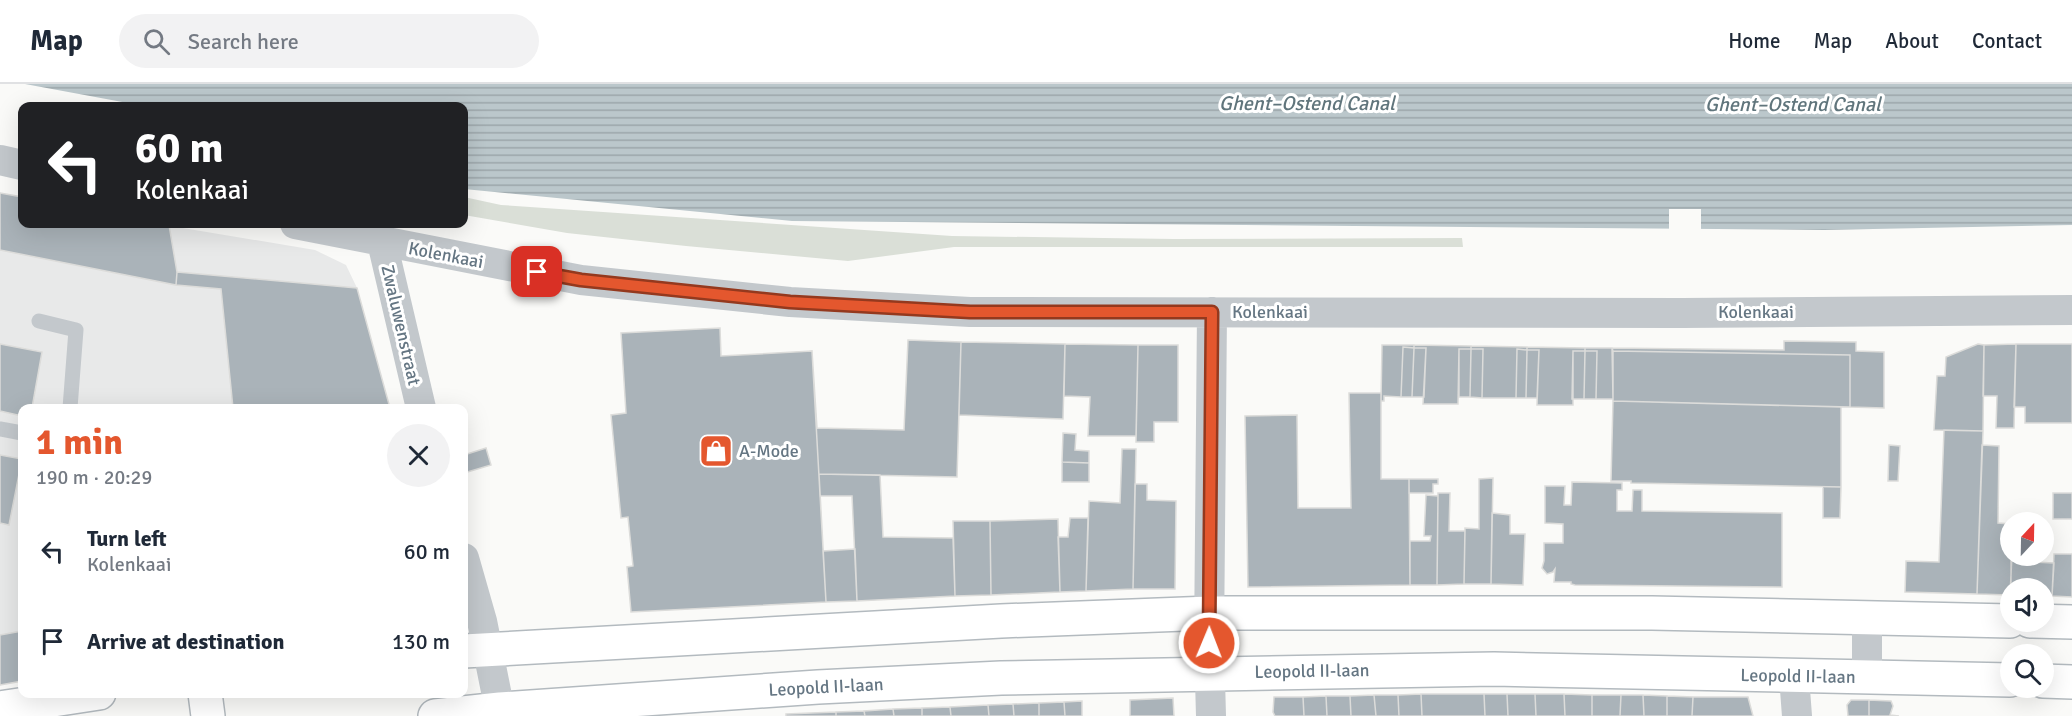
<!DOCTYPE html>
<html lang="en">
<head>
<meta charset="utf-8">
<style>
  body { margin:0; font-family:Signika,sans-serif; background:#f2f2f3; color:#1f2937; height:100vh; display:flex; flex-direction:column; font-size:22px; white-space:nowrap }
  * { box-sizing:border-box; margin:0 }
  p { font-size:20px; color:#747a83 }
  .icon { flex:none; width:33px; height:33px; fill:none; stroke:currentColor; stroke-width:2; stroke-linecap:round; stroke-linejoin:round }
  .map { position:relative; flex:1; overflow:hidden }
  .sheet { position:absolute; left:18px; top:320px; width:450px; height:294px; display:flex; flex-direction:column; background:#fff; border-radius:12px; box-shadow:0 6px 24px #0002 }
  .sheet>* { flex:none }
  .top-card { position:absolute; left:18px; top:18px; width:450px; height:126px; border-radius:12px; box-shadow:0 6px 24px #0002; background:#202124; color:#fff; overflow:hidden }
  .needle { width:39px; rotate:22deg }
  .controls { position:absolute; left:2000px; top:428px; display:grid; gap:12px }
  .controls a { display:grid; place-items:center; width:54px; height:54px; border-radius:50%; background:#fff; box-shadow:0 6px 24px #0002; font-size:30px }
  .pin { position:absolute; display:grid; place-items:center; width:51px; height:51px; color:#fff; margin:-26px; border-radius:12px; box-shadow:0 3px 9px #0006 }
  .me { position:absolute; width:66px; margin:-33px; rotate:1deg; stroke-linejoin:round; filter:drop-shadow(0 0 4px #0008) }
  .turn { display:flex; align-items:center; gap:21px; height:126px; padding:0 18px; font-size:27px }
  .turn .icon { width:78px; height:78px; stroke-width:2.5 }
  .turn b { display:block; font-size:42px; line-height:51px }
  .round { display:grid; place-items:center; flex:none; width:63px; height:63px; border-radius:32px; background:#f2f2f3 }
  .summary { display:flex; align-items:center; justify-content:space-between; height:102px; padding:0 18px }
  h1 { font-size:36px; font-weight:800; line-height:45px; color:#e4572e }
  ul { padding:0; list-style:none }
  li { display:flex; align-items:center; gap:18px; height:90px; padding:0 18px }
  li div { flex:1 }
  li b { display:block; font-size:22px }
  li em { font-style:normal }
  header { display:flex; align-items:center; gap:36px; box-sizing:border-box; height:84px; padding:0 30px; background:#fff; border-bottom:2px solid #e0e1e3 }
  header strong { font-size:28px }
  nav { display:flex; gap:33px; margin-inline-start:auto; font-size:21px }
  .search { width:420px; height:54px; background:#f2f2f3; display:flex; align-items:center; gap:15px; box-sizing:border-box; padding:0 21px; border-radius:33px; color:#747a83; font-size:22px }
  .map>svg:first-child { display:block }
</style>
</head>
<body>
<header>
<strong>Map</strong>
<div class="search"><svg class="icon" aria-label="search" viewBox="0 0 24 24"><circle cx="10" cy="10" r="6"/><path d="M15 15l6 6"/></svg>Search here</div>
<nav><a>Home</a><a>Map</a><a>About</a><a>Contact</a></nav>
</header>
<div class="map">
<svg width="2072" height="632" viewBox="0 0 2072 632">
  <defs>
    <pattern id="water-rules" width="6" height="5" patternUnits="userSpaceOnUse" patternTransform="scale(1.5)"><rect width="6" height="5" fill="#bbc7cb"/><path d="M0 2.5h6" fill="none" stroke="#9ca6aa"/></pattern>
  </defs>
  <rect width="100%" height="100%" fill="#fafaf8"/>
  <path fill="#e8e9e9" d="M 0,109 L 22,113 L 22,140 L 159,140 L 315,166 L 346,181 L 357,204 L 390,324 L 22,324 L 22,597 L 0,601 Z"/>
  <path fill="#dadfd7" d="M 464,113 L 501,121 L 952,152 L 1174,155 L 1462,154 L 1463,163 L 954,163 L 848,177 L 686,162 L 567,149 L 464,131 Z"/>
  <path fill="url(#water-rules)" d="M 25,0 L 2072,0 L 2072,141 L 1824,146 L 792,137 L 464,105 L 464,22 L 144,22 Z"/>
  <path fill="#fafaf8" d="M 1669,125 L 1701,125 L 1701,148 L 1669,148 Z"/>
  <path fill="#aab3b9" stroke="#dcdcda" stroke-width="1.5" d="M 0,109 L 22,113 L 22,140 L 159,140 L 169,141 L 177,188 L 176,201 L 0,166 Z
    M 177,188 L 357,204 L 390,324 L 233,324 L 221,205 L 176,201 Z
    M 720,244 L 721,272 L 812,267 L 826,518 L 631,528 L 627,483 L 633,482 L 628,433 L 621,434 L 611,331 L 626,329 L 621,249 Z
    M 720,244 L 721,272 L 812,267 L 817,344 L 904,346 L 908,256 L 961,258 L 957,393 L 819,390 L 826,518 L 631,528 L 627,483 L 633,482 L 628,433 L 621,434 L 611,331 L 626,329 L 621,249 Z
    M 1784,257 L 1856,258 L 1856,267 L 1884,268 L 1884,324 L 1850,323 L 1850,271 L 1613,267 L 1612,264 L 1784,266 Z
    M 961,258 L 1065,260 L 1063,335 L 959,331 Z
    M 0,260 L 42,268 L 32,324 L 22,324 L 22,332 L 0,327 Z
    M 1065,260 L 1138,261 L 1136,352 L 1088,352 L 1090,313 L 1064,312 Z
    M 1978,260 L 1984,261 L 1983,347 L 1934,346 L 1937,292 L 1945,292 L 1946,273 Z
    M 2016,260 L 2072,260 L 2072,339 L 2025,339 L 2025,323 L 2014,323 Z
    M 2016,260 L 2014,344 L 1996,344 L 1997,312 L 1983,312 L 1984,261 Z
    M 1138,261 L 1178,261 L 1178,338 L 1154,338 L 1154,358 L 1136,358 Z
    M 1382,261 L 1414,261 L 1414,264 L 1403,263 L 1401,313 L 1384,312 L 1384,317 L 1381,317 Z
    M 1414,261 L 1471,262 L 1471,265 L 1459,265 L 1458,320 L 1423,320 L 1426,264 L 1414,264 Z
    M 1471,262 L 1527,263 L 1527,266 L 1517,265 L 1516,314 L 1482,314 L 1483,265 L 1471,265 Z
    M 1403,263 L 1414,264 L 1412,313 L 1401,313 Z
    M 1527,263 L 1585,264 L 1585,267 L 1573,267 L 1573,321 L 1537,321 L 1539,266 L 1527,266 Z
    M 1414,264 L 1426,264 L 1424,313 L 1412,313 Z
    M 1585,264 L 1612,264 L 1613,315 L 1596,315 L 1597,267 L 1585,267 Z
    M 1459,265 L 1471,265 L 1470,313 L 1459,313 Z
    M 1471,265 L 1483,265 L 1482,314 L 1470,313 Z
    M 1517,265 L 1527,266 L 1526,314 L 1516,314 Z
    M 1527,266 L 1539,266 L 1537,314 L 1526,314 Z
    M 1573,267 L 1585,267 L 1584,315 L 1572,315 Z
    M 1585,267 L 1597,267 L 1596,315 L 1584,315 Z
    M 1613,267 L 1850,271 L 1850,323 L 1613,317 Z
    M 1349,309 L 1381,309 L 1381,395 L 1409,395 L 1410,501 L 1248,503 L 1245,332 L 1297,331 L 1298,424 L 1351,424 Z
    M 1613,317 L 1841,323 L 1841,403 L 1631,399 L 1631,397 L 1611,397 Z
    M 1944,346 L 1983,347 L 1977,510 L 1905,508 L 1906,477 L 1939,478 Z
    M 1063,349 L 1076,350 L 1075,366 L 1089,367 L 1089,379 L 1062,378 Z
    M 1889,361 L 1900,362 L 1898,397 L 1888,397 Z
    M 1982,361 L 1999,362 L 1998,439 L 2010,440 L 2010,471 L 2012,471 L 2010,511 L 1977,510 Z
    M 486,364 L 491,381 L 464,389 L 464,371 Z
    M 1122,365 L 1136,365 L 1133,505 L 1086,507 L 1089,417 L 1120,419 Z
    M 0,371 L 22,375 L 9,441 L 0,439 Z
    M 1062,378 L 1089,379 L 1089,398 L 1062,398 Z
    M 819,390 L 880,391 L 883,453 L 953,454 L 955,512 L 857,517 L 852,412 L 820,412 Z
    M 1493,394 L 1491,500 L 1464,500 L 1465,444 L 1479,445 L 1479,395 Z
    M 1409,395 L 1438,395 L 1438,400 L 1433,400 L 1433,409 L 1409,409 Z
    M 1572,398 L 1622,399 L 1622,406 L 1617,406 L 1617,427 L 1632,427 L 1633,406 L 1642,406 L 1642,427 L 1782,429 L 1782,503 L 1575,501 L 1571,500 L 1571,498 L 1554,498 L 1555,485 L 1553,488 L 1547,490 L 1542,484 L 1544,477 L 1544,459 L 1563,459 L 1563,440 L 1545,439 L 1545,402 L 1565,402 L 1564,421 L 1571,421 Z
    M 1135,400 L 1147,400 L 1147,416 L 1176,417 L 1175,505 L 1133,505 Z
    M 1823,403 L 1841,403 L 1840,434 L 1823,434 Z
    M 1438,409 L 1450,409 L 1449,447 L 1465,447 L 1464,500 L 1437,501 Z
    M 2053,409 L 2072,409 L 2072,435 L 2053,435 Z
    M 1426,411 L 1438,412 L 1437,501 L 1410,501 L 1410,457 L 1430,457 L 1431,452 L 1424,452 Z
    M 1492,429 L 1510,431 L 1510,450 L 1525,450 L 1523,501 L 1491,500 Z
    M 1070,434 L 1088,434 L 1086,507 L 1060,508 L 1058,453 L 1068,453 Z
    M 1058,435 L 1060,508 L 991,511 L 990,437 Z
    M 953,437 L 990,437 L 991,511 L 955,512 Z
    M 855,465 L 857,517 L 826,518 L 823,467 Z
    M 2054,470 L 2072,470 L 2072,513 L 2052,512 Z
    M 2011,477 L 2054,479 L 2052,512 L 2043,512 L 2043,504 L 2011,504 Z
    M 22,547 L 22,597 L 0,601 L 0,551 Z
    M 1421,610 L 1484,610 L 1485,632 L 1422,632 Z
    M 1421,610 L 1422,632 L 1399,632 L 1398,611 Z
    M 1484,610 L 1507,610 L 1508,632 L 1485,632 Z
    M 1507,610 L 1535,610 L 1536,632 L 1508,632 Z
    M 1535,610 L 1564,610 L 1565,632 L 1536,632 Z
    M 1564,610 L 1592,611 L 1592,632 L 1565,632 Z
    M 1374,611 L 1376,632 L 1351,632 L 1350,612 Z
    M 1374,611 L 1398,611 L 1399,632 L 1376,632 Z
    M 1592,611 L 1621,611 L 1620,632 L 1592,632 Z
    M 1621,611 L 1643,611 L 1644,632 L 1620,632 Z
    M 1643,611 L 1667,612 L 1667,632 L 1644,632 Z
    M 1326,612 L 1350,612 L 1351,632 L 1327,632 Z
    M 1326,612 L 1327,632 L 1304,632 L 1303,613 Z
    M 1667,612 L 1693,613 L 1692,632 L 1667,632 Z
    M 1274,613 L 1303,613 L 1304,632 L 1275,632 L 1273,628 Z
    M 1693,613 L 1748,613 L 1753,632 L 1692,632 Z
    M 1173,614 L 1174,632 L 1130,632 L 1130,616 Z
    M 1851,616 L 1869,616 L 1869,632 L 1848,632 L 1847,621 Z
    M 1869,616 L 1891,617 L 1893,622 L 1890,631 L 1899,632 L 1869,632 Z
    M 1082,617 L 1082,632 L 1065,632 L 1064,618 Z
    M 1064,618 L 1065,632 L 1039,632 L 1039,619 Z
    M 1039,619 L 1039,632 L 1014,632 L 1013,620 Z
    M 1013,620 L 1014,632 L 989,632 L 988,621 Z
    M 988,621 L 989,632 L 951,632 L 950,623 Z
    M 950,623 L 951,632 L 922,632 L 922,624 Z
    M 922,624 L 922,632 L 894,632 L 893,625 Z
    M 893,625 L 894,632 L 865,632 L 864,627 Z
    M 864,627 L 865,632 L 836,632 L 836,628 Z
    M 836,628 L 836,632 L 786,632 L 786,630 Z"/>
  <g fill="none" stroke-linecap="round" stroke-linejoin="round">
    <defs>
      <path id="secondary" d="M 2030,537 L 2072,538
        M 464,567 L 1001,537 L 1210,529 L 1652,529 L 2010,537
        M 2043,597 L 2072,598
        M 205,609 L 208,632
        M 0,624 L 99,609
        M 435,632 L 500,625 L 818,603 L 1001,594 L 1494,585 L 2010,596"/>
    </defs>
    <use href="#secondary" stroke="#b3babf" stroke-width="36"/>
    <path stroke="#c3c8cc" stroke-width="15" d="M 39,237 L 76,246 L 70,324
      M 0,345 L 22,349"/>
    <path stroke="#c3c8cc" stroke-width="30" d="M 0,76 L 22,81
      M 295,140 L 581,196 L 790,218 L 970,228 L 1682,229 L 2072,226
      M 382,158 L 421,324
      M 464,474 L 482,537 L 501,632
      M 1794,592 L 1797,632
      M 1867,593 L 1867,533
      M 1211,632 L 1209,559 L 1212,228"/>
    <use href="#secondary" stroke="#fff" stroke-width="33"/>
  </g>
  <g fill="none" stroke-linecap="round" stroke-linejoin="round">
    <defs>
      <path id="route" d="M 537,188 L 581,196 L 790,218 L 970,228 L 1212,228 L 1209,559"/>
    </defs>
    <use href="#route" stroke="#94391e" stroke-width="15"/>
    <use href="#route" stroke="#e4572e" stroke-width="10"/>
  </g>
  <defs>
    <symbol id="shop-square" viewBox="-11 -11 22 22"><rect x="-9" y="-9" width="18" height="18" rx="4" fill="#e4572e" stroke="#fff"/><path d="M-5-2.5h2.3a2.7 3.5 0 0 1 5.4 0H5L5.5 6h-11ZM-1.5-2.5h3a1.5 2.3 0 0 0-3 0Z" fill="#fff"/></symbol>
  </defs>
  <g fill-rule="evenodd">
    <use href="#shop-square" x="697" y="348" width="38" height="38"/>
  </g>
  <g text-anchor="middle" stroke-width="6" stroke-linejoin="round" paint-order="stroke">
    <g font-size="18" fill="#657683" stroke="#fff">
      <text transform="translate(446 171) rotate(11)" y="6">Kolenkaai</text>
      <text x="1270" y="234">Kolenkaai</text>
      <text x="1756" y="234">Kolenkaai</text>
      <text transform="translate(401 241) rotate(77)" y="6">Zwaluwenstraat</text>
      <text transform="translate(1312 587) rotate(-1)" y="6">Leopold II-laan</text>
      <text transform="translate(1798 592) rotate(1)" y="6">Leopold II-laan</text>
      <text transform="translate(826 603) rotate(-3)" y="6">Leopold II-laan</text>
    </g>
    <g font-size="18" fill="#657683" stroke="#fff" text-anchor="start">
      <text x="739" y="373">A-Mode</text>
    </g>
    <g font-size="20" font-style="italic" fill="#60757c" stroke="#fff">
      <text x="1307" y="26">Ghent–Ostend Canal</text>
      <text x="1793" y="27">Ghent–Ostend Canal</text>
    </g>
  </g>
</svg>
<div class="controls">
<a><svg class="needle" viewBox="-14 -14 28 28"><path d="M0-13l5 13h-10z" fill="#e53935"/><path d="M0 13l5-13h-10z" fill="#747a83"/></svg></a>
<a><svg class="icon" aria-label="sound" viewBox="0 0 24 24"><path d="M4 9h4l5-4v14l-5-4H4zM17 9q2 3 0 6"/></svg></a>
<a><svg class="icon" aria-label="search" viewBox="0 0 24 24"><circle cx="10" cy="10" r="6"/><path d="M15 15l6 6"/></svg></a>
</div>
<div class="pin" style="left:537px;top:188px;background:#d93025"><svg class="icon" aria-label="arrive" viewBox="0 0 24 24"><path d="M6 21V4h12l-3 4 3 4H6"/></svg></div>
<svg class="me" style="left:1209px;top:559px" viewBox="-20 -20 40 40"><circle r="17" fill="#e4572e" stroke="#fff" stroke-width="3"/><path d="M0-11L8 9 0 5-8 9z" fill="#fff"/></svg>
<div class="top-card">
<div class="turn"><svg class="icon" aria-label="left" viewBox="0 0 24 24"><path d="M17 20v-9H6M10 6l-5 5 5 5"/></svg><div><b>60 m</b>Kolenkaai</div></div>
</div>
<section class="sheet">
<div class="summary"><div><h1>1 min</h1><p>190 m · 20:29</p></div><a class="round"><svg class="icon" aria-label="close" viewBox="0 0 24 24"><path d="M6 6l12 12M18 6L6 18"/></svg></a></div>
<ul>
<li><svg class="icon" aria-label="left" viewBox="0 0 24 24"><path d="M17 20v-9H6M10 6l-5 5 5 5"/></svg><div><b>Turn left</b><p>Kolenkaai</p></div><em>60 m</em></li>
<li><svg class="icon" aria-label="arrive" viewBox="0 0 24 24"><path d="M6 21V4h12l-3 4 3 4H6"/></svg><div><b>Arrive at destination</b></div><em>130 m</em></li>
</ul>
</section>
</div>
</body>
</html>
